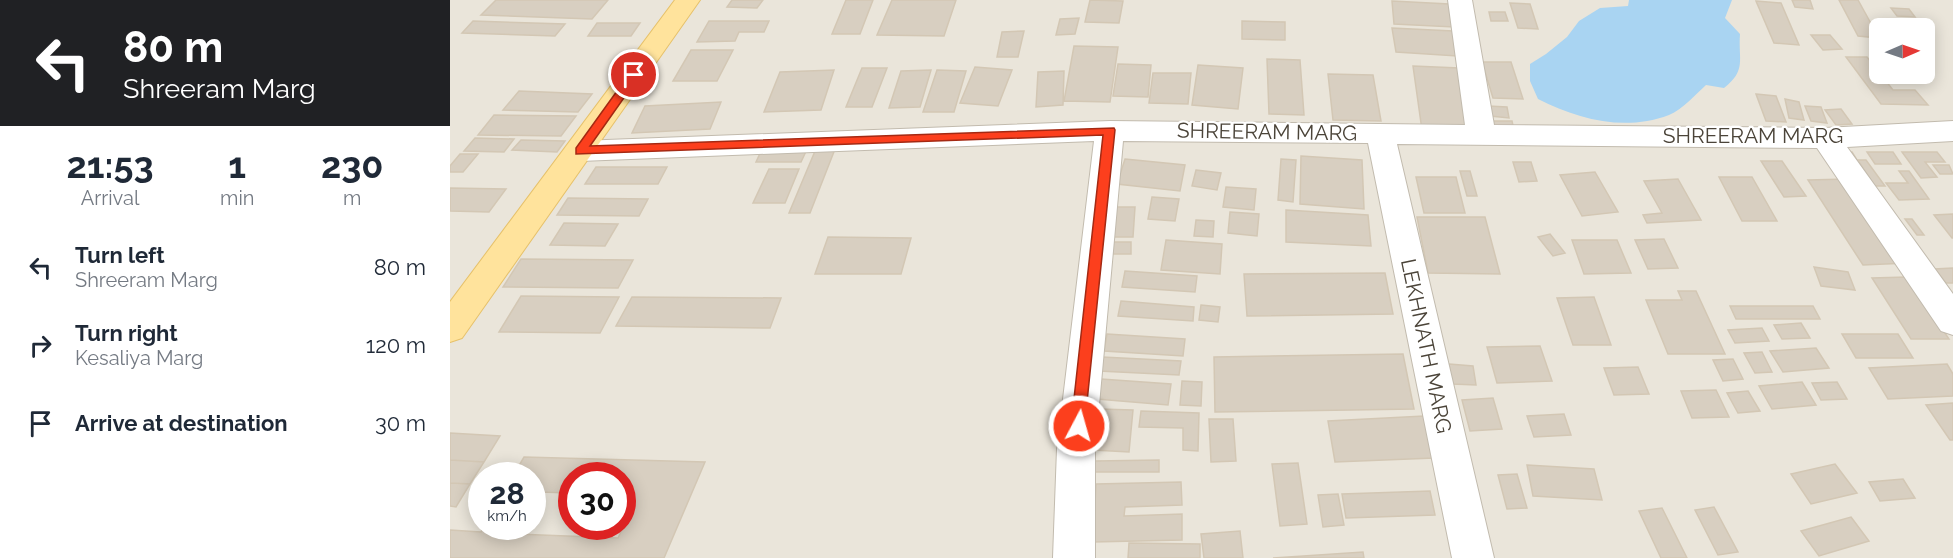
<!DOCTYPE html>
<html lang="en">
<head>
<meta charset="utf-8">
<style>
  body { margin:0; font-family:Raleway,sans-serif; background:#f6f6f7; color:#1f2937; height:100vh; display:flex; flex-direction:column; font-size:22px; white-space:nowrap }
  * { box-sizing:border-box; margin:0 }
  p { font-size:20px; color:#747a83 }
  .icon { flex:none; width:33px; height:33px; fill:none; stroke:currentColor; stroke-width:2; stroke-linecap:round; stroke-linejoin:round }
  .map { position:relative; flex:1; overflow:hidden }
  .drawer { display:flex; flex-direction:column; background:#fff; width:450px }
  .drawer>* { flex:none }
  .banner { background:#202124; color:#fff; overflow:hidden }
  .needle { width:39px; rotate:88deg }
  .fabs { position:absolute; left:1419px; top:18px; display:grid; gap:12px }
  .fabs a { display:grid; place-items:center; width:66px; height:66px; border-radius:9px; background:#fff; box-shadow:0 3px 15px #0003; font-size:30px }
  .speed { position:absolute; left:18px; top:462px; display:flex; gap:12px; font-size:30px; font-weight:700; text-align:center }
  .speed>* { display:grid; place-content:center; width:78px; height:78px; border-radius:50%; background:#fff; box-shadow:0 3px 15px #0003; line-height:1 }
  .speed small { font-size:15px; font-weight:400 }
  .speed .limit { border:9px solid #d22; background:#fff; color:#111 }
  .pin { position:absolute; display:grid; place-items:center; width:51px; height:51px; color:#fff; margin:-26px; border:3px solid #fff; border-radius:50%; box-shadow:0 2px 6px #0007 }
  .me { position:absolute; width:66px; margin:-33px; rotate:6deg; stroke-linejoin:round; filter:drop-shadow(0 0 4px #0008) }
  .turn { display:flex; align-items:center; gap:21px; height:126px; padding:0 24px; font-size:27px }
  .turn .icon { width:78px; height:78px; stroke-width:2.5 }
  .turn b { display:block; font-size:42px; line-height:51px }
  .eta { display:flex; justify-content:space-evenly; align-items:center; height:102px; text-align:center }
  .eta b { font-size:36px; font-weight:700; line-height:42px }
  ul { padding:0; list-style:none }
  li { display:flex; align-items:center; gap:18px; height:78px; padding:0 24px }
  li div { flex:1 }
  li b { display:block; font-size:22px }
  li em { font-style:normal }
  main { display:flex; flex:1; min-height:0 }
  .map>svg:first-child { display:block }
</style>
</head>
<body>
<main>
<section class="drawer">
<div class="banner">
<div class="turn"><svg class="icon" aria-label="left" viewBox="0 0 24 24"><path d="M17 20v-9H6M10 6l-5 5 5 5"/></svg><div><b>80 m</b>Shreeram Marg</div></div>
</div>
<div class="eta">
<div><b>21:53</b><p>Arrival</p></div>
<div><b>1</b><p>min</p></div>
<div><b>230</b><p>m</p></div>
</div>
<ul>
<li><svg class="icon" aria-label="left" viewBox="0 0 24 24"><path d="M17 20v-9H6M10 6l-5 5 5 5"/></svg><div><b>Turn left</b><p>Shreeram Marg</p></div><em>80 m</em></li>
<li><svg class="icon" aria-label="right" viewBox="0 0 24 24"><path d="M7 20v-9h11M14 6l5 5-5 5"/></svg><div><b>Turn right</b><p>Kesaliya Marg</p></div><em>120 m</em></li>
<li><svg class="icon" aria-label="arrive" viewBox="0 0 24 24"><path d="M6 21V4h12l-3 4 3 4H6"/></svg><div><b>Arrive at destination</b></div><em>30 m</em></li>
</ul>
</section>
<div class="map">
<svg width="1503" height="558" viewBox="0 0 1503 558">
  <rect width="100%" height="100%" fill="#f6f3ec"/>
  <path fill="#eae5da" fill-rule="evenodd" d="M 0,0 L 1503,0 L 1503,558 L 0,558 ZM 1430,28 L 1474,28 L 1474,74 L 1430,74 ZM 32,476 L 82,476 L 82,526 L 32,526 ZM 122,476 L 172,476 L 172,526 L 122,526 Z"/>
  <path fill="#a9d4f2" d="M 1179,0 L 1282,0 L 1275,18 L 1290,34 C 1288,60 1297,70 1274,88 L 1256,85 C 1245,95 1233,109 1219,115 C 1174,132 1128,119 1088,99 L 1080,81 L 1080,64 L 1096,54 L 1117,37 L 1129,21 L 1150,8 L 1178,6 Z"/>
  <path fill="#d8cfc1" stroke="#d3c7b4" stroke-width="1.5" d="M 46,0 L 158,0 L 142,19 L 31,15 Z
    M 282,0 L 313,0 L 307,8 L 277,7 Z
    M 396,0 L 423,0 L 410,34 L 382,34 Z
    M 442,0 L 506,0 L 494,36 L 427,35 Z
    M 640,0 L 673,1 L 669,23 L 635,22 Z
    M 1342,0 L 1360,0 L 1363,9 L 1345,7 Z
    M 1389,0 L 1408,0 L 1429,38 L 1408,36 Z
    M 942,1 L 999,4 L 1004,27 L 944,24 Z
    M 1306,1 L 1331,3 L 1349,45 L 1324,43 Z
    M 1060,3 L 1080,4 L 1088,29 L 1068,28 Z
    M 1441,8 L 1459,9 L 1465,17 L 1447,16 Z
    M 1039,12 L 1055,12 L 1058,21 L 1041,21 Z
    M 629,18 L 625,34 L 606,35 L 610,19 Z
    M 23,21 L 115,24 L 105,36 L 12,33 Z
    M 259,21 L 319,21 L 314,32 L 289,32 L 285,41 L 247,42 Z
    M 792,21 L 835,22 L 835,40 L 792,39 Z
    M 147,23 L 190,23 L 181,36 L 138,36 Z
    M 942,28 L 1003,31 L 1007,56 L 946,52 Z
    M 574,31 L 568,57 L 547,57 L 552,32 Z
    M 1361,35 L 1380,35 L 1392,49 L 1373,50 Z
    M 624,46 L 668,47 L 660,102 L 614,101 Z
    M 241,50 L 283,50 L 267,81 L 223,81 Z
    M 1396,57 L 1417,57 L 1443,90 L 1465,90 L 1478,105 L 1431,104 Z
    M 817,59 L 850,60 L 854,115 L 819,114 Z
    M 1032,62 L 1061,62 L 1073,99 L 1043,98 Z
    M 668,64 L 701,65 L 698,97 L 663,96 Z
    M 748,65 L 793,68 L 788,109 L 742,105 Z
    M 963,66 L 1009,68 L 1021,132 L 972,130 Z
    M 525,67 L 562,70 L 548,106 L 510,103 Z
    M 412,68 L 437,68 L 422,107 L 396,107 Z
    M 384,70 L 371,110 L 314,112 L 330,72 Z
    M 481,70 L 470,107 L 439,108 L 451,71 Z
    M 487,70 L 516,71 L 504,112 L 473,112 Z
    M 614,71 L 613,105 L 586,107 L 588,72 Z
    M 703,73 L 741,73 L 738,104 L 699,103 Z
    M 878,74 L 923,75 L 931,121 L 883,120 Z
    M 69,91 L 142,94 L 128,112 L 53,110 Z
    M 1306,94 L 1326,96 L 1336,122 L 1316,121 Z
    M 1335,99 L 1349,102 L 1354,120 L 1339,118 Z
    M 271,102 L 260,129 L 182,133 L 195,106 Z
    M 1038,106 L 1057,107 L 1059,118 L 1040,116 Z
    M 1355,106 L 1371,107 L 1377,123 L 1361,121 Z
    M 1391,109 L 1402,124 L 1386,125 L 1375,110 Z
    M 44,115 L 126,116 L 111,136 L 28,135 Z
    M 1038,121 L 1062,121 L 1064,130 L 1040,129 Z
    M 25,138 L 64,139 L 54,152 L 14,151 Z
    M 71,140 L 115,141 L 107,152 L 62,150 Z
    M 368,144 L 387,144 L 360,213 L 339,213 Z
    M 313,147 L 358,147 L 351,162 L 306,162 Z
    M 1391,152 L 1402,152 L 1407,160 L 1416,160 L 1435,186 L 1425,186 L 1409,162 L 1398,163 Z
    M 1417,152 L 1443,152 L 1451,164 L 1425,164 Z
    M 1452,152 L 1487,152 L 1495,162 L 1475,162 L 1487,177 L 1471,178 Z
    M 10,154 L 28,154 L 13,172 L 0,172 L 0,166 Z
    M 851,156 L 912,160 L 914,209 L 850,204 Z
    M 675,159 L 735,165 L 730,191 L 667,184 Z
    M 831,159 L 846,160 L 843,202 L 828,200 Z
    M 1311,161 L 1332,161 L 1356,196 L 1334,197 Z
    M 1063,162 L 1081,162 L 1087,181 L 1069,182 Z
    M 1483,165 L 1499,165 L 1503,174 L 1490,174 Z
    M 146,167 L 217,167 L 208,184 L 135,184 Z
    M 319,169 L 349,169 L 335,203 L 303,203 Z
    M 746,170 L 771,173 L 767,190 L 742,186 Z
    M 1010,171 L 1020,171 L 1027,196 L 1017,196 Z
    M 1449,171 L 1459,171 L 1479,199 L 1449,200 L 1436,183 L 1458,183 Z
    M 1145,172 L 1168,212 L 1132,216 L 1110,175 Z
    M 966,177 L 1006,177 L 1015,213 L 974,213 Z
    M 1269,177 L 1302,177 L 1327,221 L 1292,221 Z
    M 1228,179 L 1251,220 L 1197,223 L 1193,215 L 1212,213 L 1194,181 Z
    M 1398,179 L 1457,263 L 1413,265 L 1358,180 Z
    M 776,187 L 806,189 L 804,210 L 773,207 Z
    M 0,188 L 56,189 L 39,212 L 0,211 Z
    M 702,197 L 729,199 L 725,221 L 698,219 Z
    M 118,198 L 198,199 L 189,216 L 107,215 Z
    M 665,207 L 685,207 L 683,237 L 662,237 Z
    M 836,210 L 918,215 L 921,246 L 836,242 Z
    M 780,212 L 809,214 L 807,236 L 778,233 Z
    M 1503,214 L 1503,238 L 1502,238 L 1484,215 Z
    M 967,217 L 1035,217 L 1050,274 L 978,273 Z
    M 1455,219 L 1462,219 L 1474,235 L 1467,235 Z
    M 746,220 L 764,221 L 763,237 L 744,236 Z
    M 114,223 L 168,224 L 155,246 L 100,245 Z
    M 1100,234 L 1115,253 L 1103,256 L 1088,237 Z
    M 378,237 L 461,238 L 451,274 L 365,274 Z
    M 1214,239 L 1228,268 L 1198,269 L 1185,240 Z
    M 716,240 L 772,244 L 770,274 L 711,270 Z
    M 1122,240 L 1167,240 L 1181,273 L 1134,274 Z
    M 662,242 L 681,242 L 681,254 L 661,254 Z
    M 71,259 L 183,260 L 168,288 L 53,287 Z
    M 1364,267 L 1398,272 L 1405,290 L 1371,286 Z
    M 1503,268 L 1503,283 L 1496,283 L 1485,269 Z
    M 675,271 L 747,276 L 745,292 L 672,287 Z
    M 935,273 L 943,314 L 797,316 L 794,274 Z
    M 1457,277 L 1499,339 L 1461,339 L 1422,278 Z
    M 1228,291 L 1246,291 L 1275,354 L 1218,354 L 1196,300 L 1232,300 Z
    M 71,296 L 169,297 L 150,333 L 49,332 Z
    M 182,297 L 331,298 L 320,328 L 166,326 Z
    M 1144,297 L 1161,345 L 1123,345 L 1107,298 Z
    M 671,301 L 744,307 L 743,321 L 668,316 Z
    M 751,305 L 770,307 L 768,322 L 749,320 Z
    M 1280,306 L 1363,306 L 1370,319 L 1286,319 Z
    M 1351,323 L 1360,338 L 1332,339 L 1324,325 Z
    M 1312,328 L 1319,341 L 1285,343 L 1278,330 Z
    M 657,334 L 735,339 L 733,356 L 654,351 Z
    M 1392,334 L 1448,334 L 1463,358 L 1406,358 Z
    M 1090,346 L 1102,381 L 1047,383 L 1037,347 Z
    M 1366,348 L 1379,368 L 1333,372 L 1320,351 Z
    M 1312,352 L 1322,372 L 1305,373 L 1294,353 Z
    M 953,354 L 964,409 L 765,412 L 764,357 Z
    M 652,357 L 731,361 L 729,375 L 649,371 Z
    M 1283,359 L 1293,379 L 1273,381 L 1263,360 Z
    M 999,364 L 1023,366 L 1026,385 L 1002,384 Z
    M 1497,364 L 1503,374 L 1503,396 L 1438,399 L 1419,368 Z
    M 1188,367 L 1199,394 L 1164,395 L 1154,368 Z
    M 651,379 L 721,384 L 718,405 L 647,399 Z
    M 732,381 L 752,382 L 751,406 L 730,405 Z
    M 1352,382 L 1366,405 L 1322,409 L 1309,386 Z
    M 1387,382 L 1397,399 L 1371,400 L 1362,383 Z
    M 1266,390 L 1279,417 L 1242,418 L 1231,391 Z
    M 1298,391 L 1310,411 L 1288,413 L 1277,393 Z
    M 1043,398 L 1052,429 L 1020,431 L 1012,400 Z
    M 1503,403 L 1503,440 L 1500,440 L 1476,405 Z
    M 649,409 L 683,410 L 679,452 L 643,450 Z
    M 691,411 L 749,413 L 748,451 L 733,450 L 733,428 L 689,427 Z
    M 1114,414 L 1121,435 L 1084,437 L 1077,416 Z
    M 974,416 L 984,458 L 885,462 L 878,421 Z
    M 759,419 L 783,419 L 786,461 L 761,462 Z
    M 0,433 L 50,436 L 34,462 L 0,460 Z
    M 74,457 L 255,462 L 214,558 L 0,558 L 0,530 L 31,532 L 34,526 L 70,526 L 66,534 L 168,538 L 180,513 L 172,512 L 172,476 L 122,476 L 122,493 L 88,492 L 82,503 L 82,476 L 63,476 Z
    M 0,460 L 34,462 L 20,484 L 0,483 Z
    M 709,460 L 709,472 L 644,472 L 645,461 Z
    M 848,463 L 857,524 L 830,526 L 822,464 Z
    M 1385,464 L 1407,493 L 1361,504 L 1341,474 Z
    M 1077,465 L 1144,469 L 1152,500 L 1083,496 Z
    M 1067,474 L 1077,508 L 1057,509 L 1048,475 Z
    M 1453,479 L 1465,498 L 1430,501 L 1419,482 Z
    M 731,482 L 732,505 L 675,507 L 674,516 L 732,514 L 732,540 L 643,542 L 646,484 Z
    M 0,483 L 20,484 L 6,507 L 0,506 Z
    M 980,491 L 985,515 L 896,518 L 892,494 Z
    M 888,494 L 894,525 L 873,527 L 868,495 Z
    M 1264,507 L 1288,552 L 1268,555 L 1245,510 Z
    M 1212,508 L 1237,558 L 1211,558 L 1189,511 Z
    M 1401,517 L 1419,541 L 1369,556 L 1351,531 Z
    M 790,531 L 793,558 L 754,558 L 751,534 Z
    M 679,543 L 750,544 L 750,558 L 678,558 Z
    M 913,552 L 914,558 L 823,558 Z"/>
  <g fill="none" stroke-linecap="round" stroke-linejoin="round">
    <defs>
      <path id="minor" d="M 998,0 L 1022,0 L 1044,125 L 1375,128 L 1503,121 L 1503,141 L 1397,147 L 1503,294 L 1503,335 L 1491,331 L 1367,148 L 947,144 L 1044,558 L 1002,558 L 918,143 L 673,141 L 645,449 L 645,558 L 603,558 L 607,449 L 644,141 L 130,161 L 120,158 L 115,151 L 120,144 L 130,141 L 660,121 L 1015,125 Z"/>
      <path id="major" d="M 225,0 L 250,0 L 12,338 L 0,342 L 0,302 Z"/>
    </defs>
    <use href="#minor" stroke="#c2bbae" stroke-width="2"/>
    <use href="#major" stroke="#e6c16a" stroke-width="2"/>
    <use href="#minor" fill="#fff" fill-rule="evenodd"/>
    <use href="#major" fill="#ffe39c" fill-rule="evenodd"/>
  </g>
  <path fill="#fc3f1d" stroke="#a42913" stroke-width="1.5" d="M 184,72 L 190,75 L 140,146 L 664,128 L 665,130 L 634,431 L 629,433 L 623,431 L 621,426 L 653,135 L 126,154 L 126,148 L 180,73 Z"/>
  <g text-anchor="middle" stroke-width="4.5" stroke-linejoin="round" paint-order="stroke">
    <g font-size="21" fill="#4b4439" stroke="#fff">
      <text transform="translate(817 132) rotate(1)" y="7">SHREERAM MARG</text>
      <text x="1303" y="143">SHREERAM MARG</text>
      <text transform="translate(976 346) rotate(78)" y="7">LEKHNATH MARG</text>
    </g>
  </g>
</svg>
<div class="fabs">
<a><svg class="needle" viewBox="-14 -14 28 28"><path d="M0-13l5 13h-10z" fill="#e53935"/><path d="M0 13l5-13h-10z" fill="#747a83"/></svg></a>
</div>
<div class="speed"><div>28<small>km/h</small></div><div class="limit">30</div></div>
<div class="pin" style="left:184px;top:75px;background:#d93025"><svg class="icon" aria-label="arrive" viewBox="0 0 24 24"><path d="M6 21V4h12l-3 4 3 4H6"/></svg></div>
<svg class="me" style="left:629px;top:426px" viewBox="-20 -20 40 40"><circle r="17" fill="#fc3f1d" stroke="#fff" stroke-width="3"/><path d="M0-11L8 9 0 5-8 9z" fill="#fff"/></svg>
</div>
</main>
</body>
</html>
